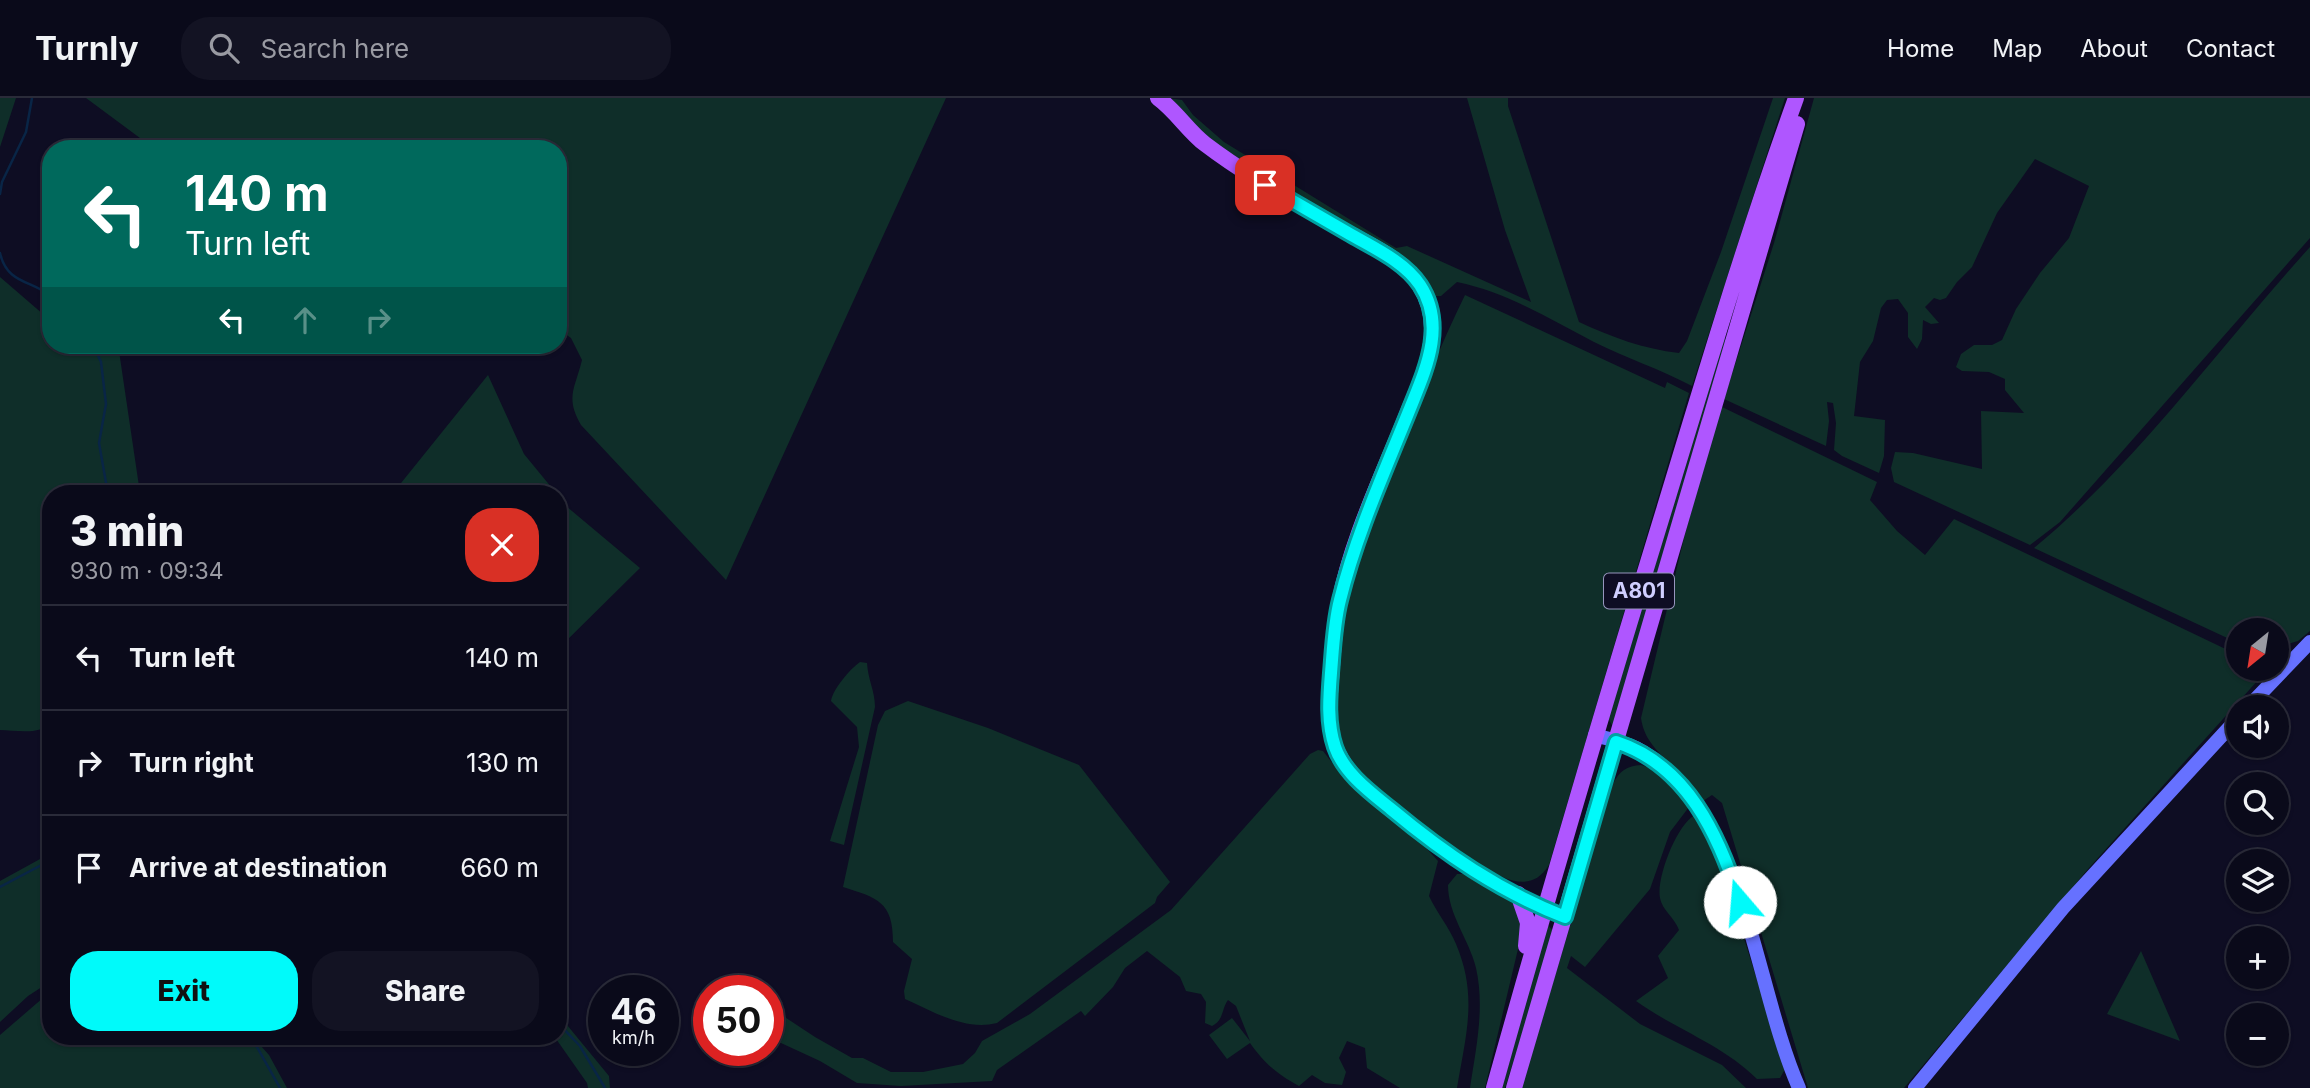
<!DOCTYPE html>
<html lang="en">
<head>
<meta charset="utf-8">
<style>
  body { margin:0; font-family:Inter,sans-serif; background:#131323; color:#f1f3f6; height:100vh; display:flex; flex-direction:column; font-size:26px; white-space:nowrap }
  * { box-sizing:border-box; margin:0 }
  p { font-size:23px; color:#999aa2 }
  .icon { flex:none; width:38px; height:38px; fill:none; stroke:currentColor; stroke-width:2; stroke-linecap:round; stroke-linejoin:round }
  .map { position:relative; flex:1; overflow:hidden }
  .drawer { position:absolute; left:42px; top:387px; width:525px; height:560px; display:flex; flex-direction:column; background:#0a0a1a; border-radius:28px; box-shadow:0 2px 5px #0004,0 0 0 2px #2a2b39 }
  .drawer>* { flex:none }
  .top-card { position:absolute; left:42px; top:42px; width:525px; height:214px; border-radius:28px; box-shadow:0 2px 5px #0004,0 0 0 2px #2a2b39; background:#00695c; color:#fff; overflow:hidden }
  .needle { width:46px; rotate:210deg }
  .tools { position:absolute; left:2226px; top:520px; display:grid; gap:14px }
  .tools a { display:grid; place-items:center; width:63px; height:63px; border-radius:50%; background:#0a0a1a; box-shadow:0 2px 5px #0004,0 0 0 2px #2a2b39; font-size:35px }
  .speed { position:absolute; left:588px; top:877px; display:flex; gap:14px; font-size:35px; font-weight:700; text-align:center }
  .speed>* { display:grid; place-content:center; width:91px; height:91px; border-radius:50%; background:#0a0a1a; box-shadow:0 2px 5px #0004,0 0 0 2px #2a2b39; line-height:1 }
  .speed small { font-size:18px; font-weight:400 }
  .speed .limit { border:10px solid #d22; background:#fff; color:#111 }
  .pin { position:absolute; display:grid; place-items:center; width:60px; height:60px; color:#fff; margin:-30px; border-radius:14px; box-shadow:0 4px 10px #0006 }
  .me { position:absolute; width:77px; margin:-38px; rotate:342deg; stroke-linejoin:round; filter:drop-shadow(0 0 5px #0008) }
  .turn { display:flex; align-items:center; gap:24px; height:147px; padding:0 28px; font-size:32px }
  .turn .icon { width:91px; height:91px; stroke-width:2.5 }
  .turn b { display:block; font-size:49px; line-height:60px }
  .lanes { display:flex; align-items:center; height:66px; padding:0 28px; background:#0003; justify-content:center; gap:35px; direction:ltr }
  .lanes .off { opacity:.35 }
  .round { display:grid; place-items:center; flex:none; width:74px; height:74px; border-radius:28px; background:#131323 }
  .headline { display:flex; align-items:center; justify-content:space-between; height:119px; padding:0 28px }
  h1 { font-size:42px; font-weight:800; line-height:52px }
  .primary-button { display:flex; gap:14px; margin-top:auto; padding:14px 28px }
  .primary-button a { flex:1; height:80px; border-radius:28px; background:#00fafa; color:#111; font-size:28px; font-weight:800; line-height:80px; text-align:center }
  .primary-button a+a { background:#131323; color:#f1f3f6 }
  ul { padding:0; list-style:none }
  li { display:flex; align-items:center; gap:21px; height:105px; padding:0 28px; border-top:2px solid #2a2b39 }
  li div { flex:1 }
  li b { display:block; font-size:26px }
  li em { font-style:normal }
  header { display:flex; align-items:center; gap:42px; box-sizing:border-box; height:98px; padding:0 35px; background:#0a0a1a; border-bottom:2px solid #2a2b39 }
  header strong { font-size:33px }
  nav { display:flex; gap:38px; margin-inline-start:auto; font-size:24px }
  .search { width:490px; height:63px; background:#131323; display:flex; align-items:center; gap:18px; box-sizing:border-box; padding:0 24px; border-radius:28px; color:#999aa2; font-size:26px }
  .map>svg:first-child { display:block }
</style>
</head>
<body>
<header>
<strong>Turnly</strong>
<div class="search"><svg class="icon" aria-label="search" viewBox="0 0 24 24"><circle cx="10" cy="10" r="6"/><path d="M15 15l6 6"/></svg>Search here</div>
<nav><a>Home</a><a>Map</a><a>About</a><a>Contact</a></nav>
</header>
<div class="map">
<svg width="2310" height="990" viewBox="0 0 2310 990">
  <rect width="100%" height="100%" fill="#0e0d23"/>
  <path fill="#0f2e29" d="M 0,0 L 16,0 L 0,49 Z
    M 86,0 L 946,0 L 726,482 L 581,327 C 565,299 575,291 582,262 L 571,240 L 558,231 L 558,51 L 159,51 L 144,43 Z
    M 1166,0 L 1182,2 L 1193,17 L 1224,44 L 1396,150 L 1407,148 L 1531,204 L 1505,132 L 1467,0 L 1508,0 L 1508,8 L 1579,224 C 1611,239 1644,251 1679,255 L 1687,243 L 1721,154 L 1773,0 L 1785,0 L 1692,288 C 1660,271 1626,260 1594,244 C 1550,221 1506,194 1457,184 L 1441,198 L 1434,198 L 1420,175 L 1216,46 Z
    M 1814,0 L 2310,0 L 2310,140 L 2060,424 L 2030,447 L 1894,384 L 1891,370 L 1895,354 L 1913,355 L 1982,371 L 1981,313 L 2024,315 L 2005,292 L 2005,281 L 1989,274 L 1962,273 L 1956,269 L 1961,256 L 1974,247 L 1992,247 L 2002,242 L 2016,211 L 2040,175 L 2069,140 L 2089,88 L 2035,61 L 1997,115 L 1972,169 L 1957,184 L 1946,200 L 1940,202 L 1934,200 L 1925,209 L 1939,225 L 1931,226 L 1923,222 L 1922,241 L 1917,251 L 1908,239 L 1908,215 L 1898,201 L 1887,202 L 1881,210 L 1873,243 L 1860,264 L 1854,318 L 1885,322 L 1884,358 L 1879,375 L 1842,358 L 1834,352 L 1836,325 L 1833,305 L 1827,304 L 1829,323 L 1826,348 L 1724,301 L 1774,145 Z
    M 2310,149 L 2310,533 L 2298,543 L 2277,549 L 2277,532 L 2238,532 L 2238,545 L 2034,450 C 2139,363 2219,249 2310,149 Z
    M 0,179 L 51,223 L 51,247 L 79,247 L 88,255 L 119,253 L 140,395 L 96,396 L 94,393 L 92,395 L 51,396 L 51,559 L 42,611 L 51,624 C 41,638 15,632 0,632 Z
    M 1465,197 L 1665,290 L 1667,284 L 1689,295 L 1549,767 C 1531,796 1506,781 1481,769 C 1440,748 1350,682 1339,637 C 1334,618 1337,598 1338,579 C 1340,551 1342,521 1348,494 C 1360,446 1381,400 1399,354 C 1419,301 1440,248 1465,197 Z
    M 1722,239 L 1726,241 L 1613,629 L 1608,620 Z
    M 488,277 L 524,356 L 556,395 L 393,395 Z
    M 1720,308 L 1877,384 L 1870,402 L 1897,433 L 1925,457 L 1954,421 L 2238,557 L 2238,570 L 2268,571 L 2088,771 L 1904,990 L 1808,990 L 1722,705 L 1712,697 L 1703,703 C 1699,697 1695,690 1690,685 C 1671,663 1645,650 1641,620 L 1684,440 Z
    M 558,399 L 566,408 L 640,470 L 558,551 Z
    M 860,564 L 867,565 C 868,582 875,593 875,609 L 844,747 L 830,743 L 859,649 L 857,629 L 831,603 C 833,591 850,571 860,564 Z
    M 908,603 L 988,630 L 1079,667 L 1170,784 L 1157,799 L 1155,805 L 997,925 C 965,933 934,914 905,901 L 904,893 L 912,861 L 893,844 C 893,804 878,800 843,789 L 878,627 L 885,613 Z
    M 1318,652 L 1323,653 L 1348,685 L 1418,741 L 1438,763 L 1429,798 C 1437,815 1449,829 1456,846 C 1478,898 1466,936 1457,990 L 1400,990 L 1367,970 L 1365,950 L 1347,943 L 1339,960 L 1346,974 L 1342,987 L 1325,985 L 1312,977 L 1299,988 C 1276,975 1265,966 1250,945 L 1227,961 L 1209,937 L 1232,920 L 1250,943 L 1236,908 L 1228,902 C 1221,912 1224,922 1212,928 L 1205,925 L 1206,904 L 1201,896 L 1186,893 L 1180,879 L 1147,853 L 1125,870 L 1113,889 L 1085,918 L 1081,913 L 997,972 L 992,983 L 901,988 L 857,985 L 820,963 L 768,939 L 768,908 L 815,939 L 852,960 L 863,960 L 891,974 L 923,974 L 963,966 L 975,955 L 982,943 L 1030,916 L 1171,812 L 1310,656 Z
    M 1641,667 C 1662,673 1676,693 1689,709 L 1670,734 L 1650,791 L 1585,869 L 1571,858 L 1567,870 L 1640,926 L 1722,967 L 1746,990 L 1521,990 L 1613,686 C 1619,673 1627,668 1641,667 Z
    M 1695,717 L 1716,756 L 1724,777 L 1785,971 L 1780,980 L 1757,981 C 1723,947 1675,931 1636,903 L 1668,880 L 1658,858 L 1679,832 C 1675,820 1662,812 1660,800 C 1656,780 1677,726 1695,717 Z
    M 51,755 L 51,883 L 28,898 L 0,924 L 0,783 Z
    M 1457,776 L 1464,776 L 1502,795 L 1513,804 L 1523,830 L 1485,990 L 1470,990 C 1476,950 1485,910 1476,870 C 1469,841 1448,817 1448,787 Z
    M 1547,826 L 1554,834 L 1505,990 L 1502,990 Z
    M 2141,853 L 2180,943 L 2107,916 Z
    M 51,893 L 51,938 L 252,938 L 269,957 L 287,990 L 0,990 L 0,937 Z
    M 558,916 L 609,978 L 610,990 L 588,990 L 587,985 L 554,938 L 558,938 Z"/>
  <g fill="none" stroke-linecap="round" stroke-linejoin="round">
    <path stroke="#092546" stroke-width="2.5" d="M 0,96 L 2,84 L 26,34 L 32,0
      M 0,155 C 7,186 31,182 51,198
      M 93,247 L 101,264 L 106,306 L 99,345 L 108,396
      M 0,789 L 51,762
      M 558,925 L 580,948 L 605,990
      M 245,938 L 257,949 L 280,990"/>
    <path stroke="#6671ff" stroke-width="14" d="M 2248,609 L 2310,544
      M 1595,637 C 1608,641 1624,644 1636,650 C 1745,708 1753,886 1799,990
      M 1915,990 L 2063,810 L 2238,620"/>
    <path stroke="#af56ff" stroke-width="16" d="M 1158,0 C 1176,13 1188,33 1205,46 C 1247,78 1295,104 1341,131 C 1367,146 1404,161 1420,188 C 1447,231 1423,277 1406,319 C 1382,379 1351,442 1339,506 C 1334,531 1333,557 1331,582 C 1329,605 1327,631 1337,653 C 1348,678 1372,696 1393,713 C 1446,757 1500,793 1565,819
      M 1518,796 L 1528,825 L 1526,848
      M 1494,990 C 1548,797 1605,604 1664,412 C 1706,274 1747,136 1796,0
      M 1514,990 L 1797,26"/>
  </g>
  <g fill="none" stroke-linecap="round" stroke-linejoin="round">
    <defs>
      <path id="route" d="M 1265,87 C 1293,103 1320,119 1348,135 C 1372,149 1404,163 1420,187 C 1447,228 1425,273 1409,313 C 1384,375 1356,437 1340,502 C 1334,525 1333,551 1331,575 C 1329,600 1327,625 1335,649 C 1344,675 1370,694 1391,711 C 1445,756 1499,793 1565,819 L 1616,644 C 1687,667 1719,737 1740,804"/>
    </defs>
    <use href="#route" stroke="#00a2a2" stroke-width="18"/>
    <use href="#route" stroke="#00fafa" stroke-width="12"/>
  </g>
  <g text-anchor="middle" stroke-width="7" stroke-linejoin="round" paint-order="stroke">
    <rect fill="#0e0d23" stroke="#9695bd" stroke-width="2" x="1604" y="475.5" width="70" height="35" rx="5"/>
    <g font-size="21" font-weight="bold" fill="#d0cfff">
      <text x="1639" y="500">A801</text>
    </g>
  </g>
</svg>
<div class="tools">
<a><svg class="needle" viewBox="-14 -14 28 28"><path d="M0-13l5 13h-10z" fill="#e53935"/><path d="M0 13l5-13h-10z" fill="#999aa2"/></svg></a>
<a><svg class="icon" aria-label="sound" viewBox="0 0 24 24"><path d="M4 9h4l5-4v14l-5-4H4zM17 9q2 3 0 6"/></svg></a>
<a><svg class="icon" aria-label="search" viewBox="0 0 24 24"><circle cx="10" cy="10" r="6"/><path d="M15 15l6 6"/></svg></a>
<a><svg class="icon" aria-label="layers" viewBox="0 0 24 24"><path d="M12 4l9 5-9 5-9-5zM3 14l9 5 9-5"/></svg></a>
<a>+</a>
<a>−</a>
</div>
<div class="speed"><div>46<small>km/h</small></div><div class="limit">50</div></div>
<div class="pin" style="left:1265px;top:87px;background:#d93025"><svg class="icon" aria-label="arrive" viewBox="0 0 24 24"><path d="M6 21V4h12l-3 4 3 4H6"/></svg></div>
<svg class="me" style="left:1740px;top:804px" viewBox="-20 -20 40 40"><circle r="19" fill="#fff"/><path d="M0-13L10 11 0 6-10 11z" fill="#00fafa"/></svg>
<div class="top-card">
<div class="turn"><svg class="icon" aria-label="left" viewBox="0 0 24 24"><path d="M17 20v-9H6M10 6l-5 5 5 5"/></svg><div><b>140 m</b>Turn left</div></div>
<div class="lanes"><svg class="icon" aria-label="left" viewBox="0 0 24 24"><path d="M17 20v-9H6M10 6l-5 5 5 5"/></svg><svg class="icon off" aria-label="ahead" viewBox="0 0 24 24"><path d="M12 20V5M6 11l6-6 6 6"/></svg><svg class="icon off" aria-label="right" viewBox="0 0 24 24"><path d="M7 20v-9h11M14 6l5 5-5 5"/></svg></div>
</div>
<section class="drawer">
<div class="headline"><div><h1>3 min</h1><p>930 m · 09:34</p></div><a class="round" style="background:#d93025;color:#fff"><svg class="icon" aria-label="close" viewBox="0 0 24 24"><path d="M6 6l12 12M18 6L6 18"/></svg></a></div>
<ul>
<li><svg class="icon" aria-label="left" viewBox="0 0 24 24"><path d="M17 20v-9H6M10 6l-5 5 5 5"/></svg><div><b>Turn left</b></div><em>140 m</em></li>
<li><svg class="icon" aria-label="right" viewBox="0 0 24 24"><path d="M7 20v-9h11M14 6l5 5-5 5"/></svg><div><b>Turn right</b></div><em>130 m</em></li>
<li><svg class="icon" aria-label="arrive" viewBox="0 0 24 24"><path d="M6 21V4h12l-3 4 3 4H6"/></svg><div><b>Arrive at destination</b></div><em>660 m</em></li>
</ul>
<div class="primary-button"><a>Exit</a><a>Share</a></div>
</section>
</div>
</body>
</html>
